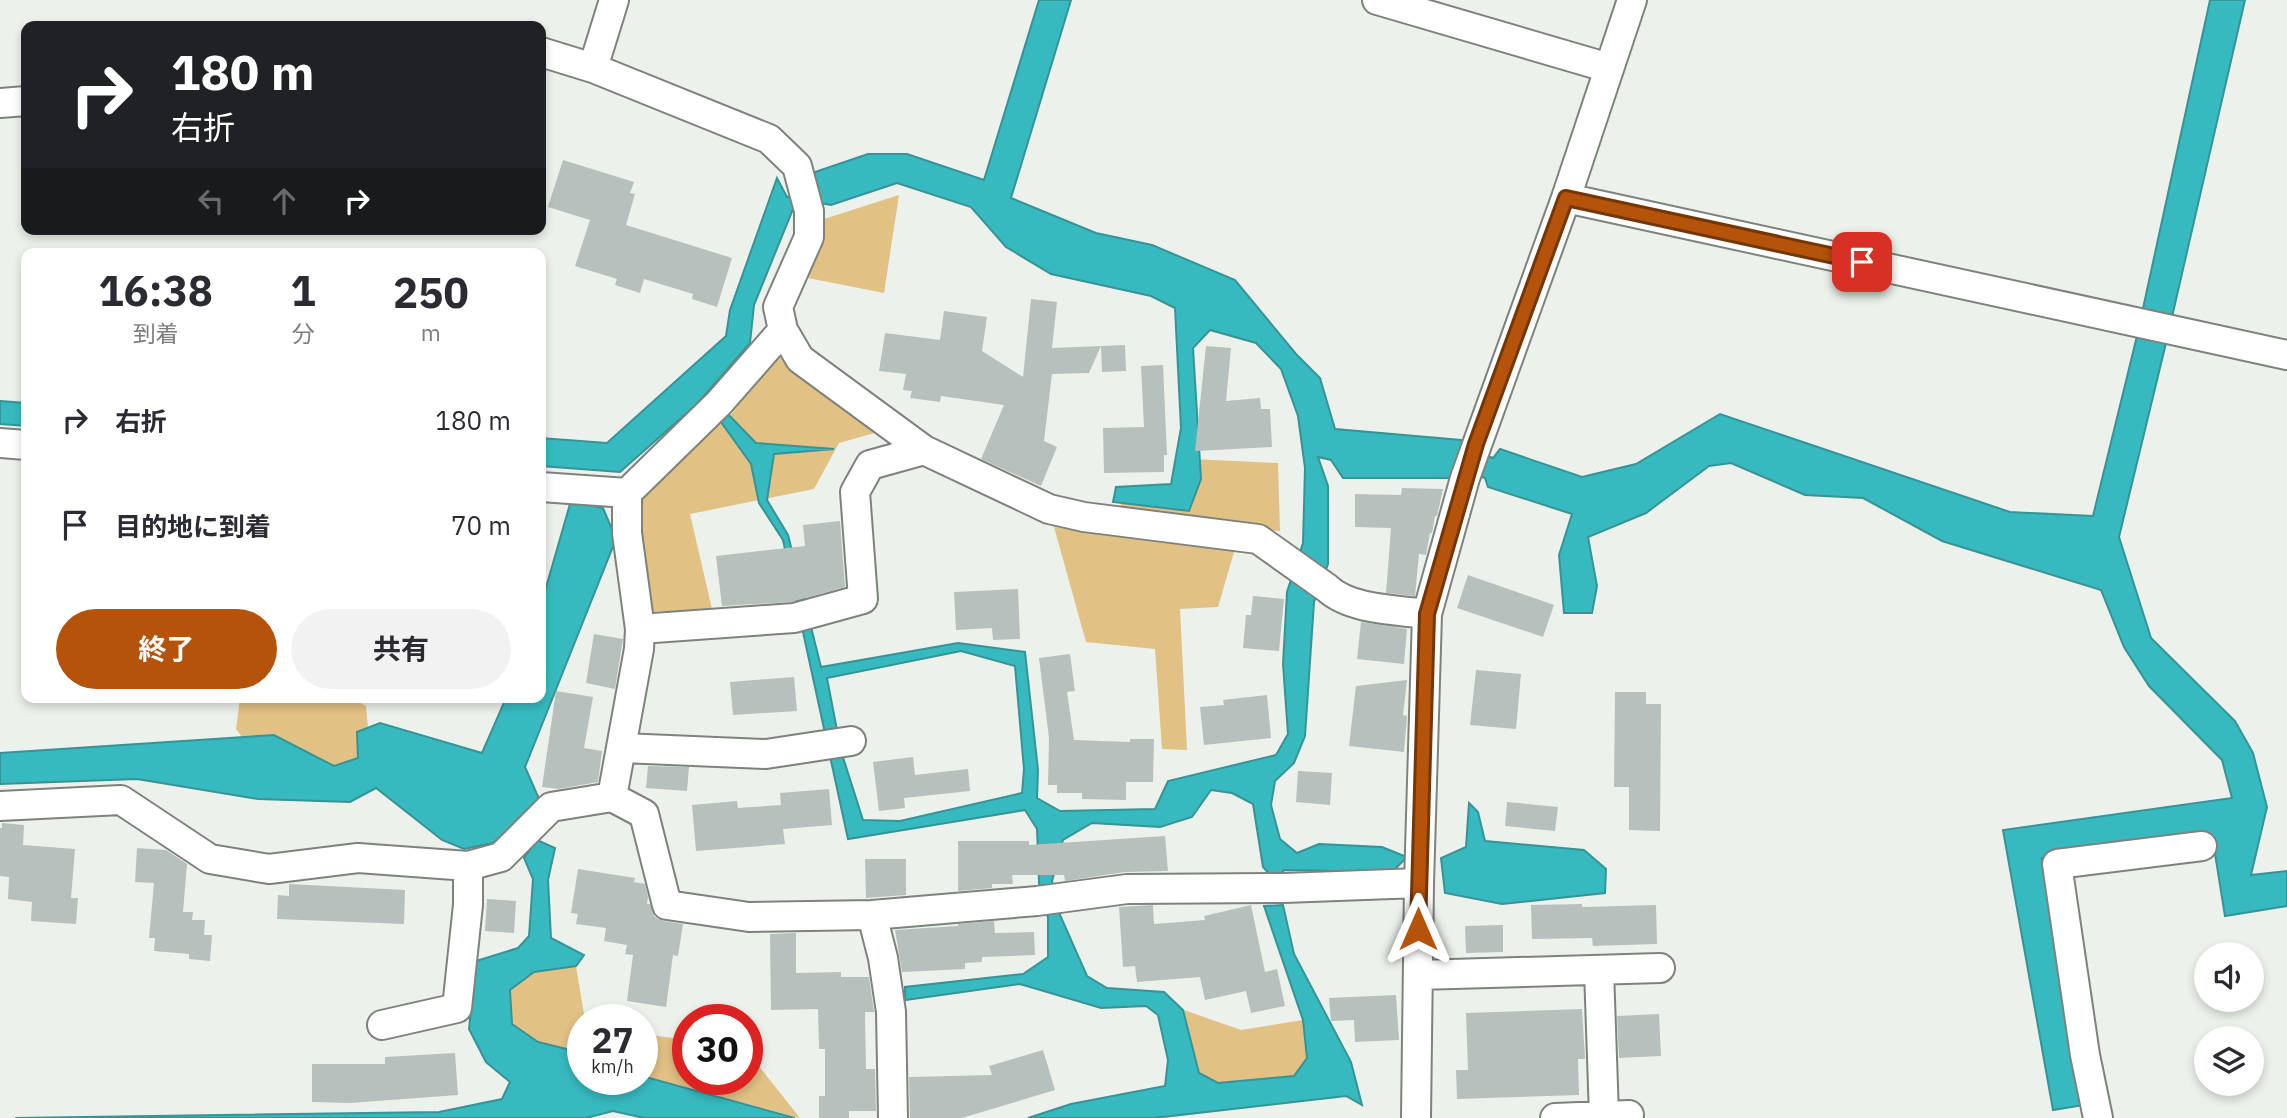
<!DOCTYPE html>
<html lang="ja">
<head>
<meta charset="utf-8">
<style>
  body { margin:0; font-family:"IBM Plex Sans","Noto Sans JP",sans-serif; background:#f2f2f3; color:#2b2b33; height:100vh; display:flex; flex-direction:column; font-size:26px; white-space:nowrap }
  * { box-sizing:border-box; margin:0 }
  p { font-size:23px; color:#7c7c81 }
  .icon { flex:none; width:38px; height:38px; fill:none; stroke:currentColor; stroke-width:2; stroke-linecap:round; stroke-linejoin:round }
  .map { position:relative; flex:1; overflow:hidden }
  .side { position:absolute; left:21px; top:248px; width:525px; height:455px; display:flex; flex-direction:column; background:#fff; border-radius:14px; box-shadow:0 4px 10px #0003 }
  .side>* { flex:none }
  .hud { position:absolute; left:21px; top:21px; width:525px; height:214px; border-radius:14px; box-shadow:0 4px 10px #0003; background:#202124; color:#fff; overflow:hidden }
  .fabs { position:absolute; left:2194px; top:942px; display:grid; gap:14px }
  .fabs a { display:grid; place-items:center; width:70px; height:70px; border-radius:50%; background:#fff; box-shadow:0 4px 10px #0003; font-size:35px }
  .speed { position:absolute; left:567px; top:1004px; display:flex; gap:14px; font-size:35px; font-weight:700; text-align:center }
  .speed>* { display:grid; place-content:center; width:91px; height:91px; border-radius:50%; background:#fff; box-shadow:0 4px 10px #0003; line-height:1 }
  .speed small { font-size:18px; font-weight:400 }
  .speed .limit { border:10px solid #d22; background:#fff; color:#111 }
  .pin { position:absolute; display:grid; place-items:center; width:60px; height:60px; color:#fff; margin:-30px; border-radius:14px; box-shadow:0 4px 10px #0006 }
  .me { position:absolute; width:77px; margin:-38px; rotate:0deg; stroke-linejoin:round; filter:drop-shadow(0 0 5px #0008) }
  .turn { display:flex; align-items:center; gap:24px; height:147px; padding:0 35px; font-size:32px }
  .turn .icon { width:91px; height:91px; stroke-width:2.5 }
  .turn b { display:block; font-size:49px; line-height:60px }
  .lanes { display:flex; align-items:center; height:66px; padding:0 35px; background:#0003; justify-content:center; gap:35px; direction:ltr }
  .lanes .off { opacity:.35 }
  .eta { display:flex; justify-content:space-evenly; align-items:center; height:119px; text-align:center }
  .eta b { font-size:42px; font-weight:700; line-height:49px }
  .button { display:flex; gap:14px; margin-top:auto; padding:14px 35px }
  .button a { flex:1; height:80px; border-radius:42px; background:#b45309; color:#fff; font-size:28px; font-weight:700; line-height:80px; text-align:center }
  .button a+a { background:#f2f2f3; color:#2b2b33 }
  ul { padding:0; list-style:none }
  li { display:flex; align-items:center; gap:21px; height:105px; padding:0 35px }
  li div { flex:1 }
  li b { display:block; font-size:26px }
  li em { font-style:normal }
  .map>svg:first-child { display:block }
</style>
</head>
<body>
<div class="map">
<svg width="2287" height="1118" viewBox="0 0 2287 1118">
  <rect width="100%" height="100%" fill="#ecf2eb"/>
  <path fill="#e2c185" d="M 899,195 L 884,293 L 808,278 L 824,219 Z
    M 775,354 L 878,432 L 839,443 L 814,489 L 690,514 L 712,609 L 648,612 L 635,498 L 730,416 Z
    M 1191,459 L 1278,463 L 1280,531 L 1241,528 L 1218,607 L 1180,609 L 1187,750 L 1162,749 L 1155,649 L 1086,642 L 1054,527 L 1118,532 L 1122,497 L 1178,499 Z
    M 240,698 L 351,698 L 366,706 L 368,728 L 357,732 L 358,758 L 334,766 L 274,735 L 242,737 L 236,729 Z
    M 576,966 L 585,1020 L 583,1020 L 583,1053 L 538,1043 L 512,1024 L 509,990 L 534,972 Z
    M 1184,1010 L 1241,1030 L 1303,1020 L 1307,1058 L 1294,1076 L 1218,1083 L 1199,1074 Z
    M 642,1034 L 688,1040 L 688,1080 L 747,1080 L 747,1051 L 800,1118 L 642,1076 Z"/>
  <path fill="#37babf" stroke="#369396" stroke-width="2" fill-rule="evenodd" d="M 1039,0 L 1071,0 L 1011,198 L 1096,233 L 1152,245 L 1235,280 L 1296,354 L 1320,378 L 1335,429 L 1461,440 L 1465,448 L 1493,458 L 1500,449 L 1582,477 L 1636,464 L 1720,414 L 2010,512 L 2093,516 L 2137,336 L 2210,0 L 2245,0 L 2166,343 L 2119,537 L 2151,638 L 2235,721 L 2253,753 L 2267,807 L 2251,875 L 2287,871 L 2287,906 L 2225,916 L 2212,835 L 2042,858 L 2084,1105 L 2053,1110 L 2003,830 L 2232,798 L 2222,760 L 2149,686 L 2124,647 L 2101,590 L 1942,541 L 1863,498 L 1805,495 L 1731,463 L 1709,466 L 1646,513 L 1588,537 L 1597,586 L 1592,613 L 1564,613 L 1559,555 L 1572,514 L 1488,487 L 1485,478 L 1460,470 L 1448,478 L 1343,478 L 1331,460 L 1318,457 L 1328,486 L 1328,564 L 1314,602 L 1305,736 L 1294,763 L 1275,781 L 1271,805 L 1280,839 L 1297,853 L 1319,844 L 1382,847 L 1407,857 L 1392,872 L 1284,870 L 1276,881 L 1263,867 L 1253,804 L 1232,793 L 1211,790 L 1192,817 L 1160,827 L 1092,823 L 1063,840 L 1052,881 L 1060,915 L 1087,976 L 1107,988 L 1164,992 L 1183,1010 L 1199,1073 L 1218,1083 L 1294,1076 L 1307,1058 L 1303,1020 L 1264,906 L 1283,905 L 1294,954 L 1351,1062 L 1362,1105 L 1346,1096 L 1154,1118 L 1028,1118 L 1071,1104 L 1165,1086 L 1168,1060 L 1158,1015 L 1146,1006 L 1101,1008 L 1020,984 L 905,1000 L 905,987 L 1023,974 L 1048,957 L 1048,918 L 1039,883 L 1037,829 L 1025,810 L 848,839 L 783,540 L 759,503 L 751,464 L 716,415 L 724,410 L 756,443 L 834,449 L 774,454 L 767,500 L 788,535 L 821,667 L 958,643 L 1025,652 L 1038,770 L 1037,798 L 1060,811 L 1155,809 L 1168,781 L 1276,755 L 1288,734 L 1283,664 L 1287,592 L 1303,543 L 1305,468 L 1298,416 L 1281,369 L 1256,343 L 1210,330 L 1193,348 L 1201,479 L 1189,511 L 1113,502 L 1116,487 L 1171,484 L 1181,428 L 1175,308 L 1151,296 L 1051,274 L 1006,247 L 971,207 L 897,183 L 831,205 L 820,203 L 793,209 L 754,305 L 750,343 L 697,404 L 620,472 L 541,466 L 541,438 L 607,443 L 726,336 L 730,310 L 777,178 L 787,197 L 812,191 L 815,172 L 868,154 L 907,154 L 984,180 ZM 961,651 L 1015,666 L 1024,769 L 1022,793 L 900,821 L 863,820 L 841,751 L 827,678 Z
    M 0,401 L 26,403 L 26,426 L 0,424 Z
    M 570,504 L 587,504 L 603,508 L 616,539 L 525,767 L 540,801 L 493,843 L 464,849 L 442,840 L 376,788 L 350,802 L 258,799 L 137,779 L 0,784 L 0,753 L 274,735 L 334,766 L 358,758 L 357,732 L 380,723 L 482,753 L 506,698 L 541,698 L 541,605 Z
    M 1469,803 L 1478,812 L 1485,841 L 1584,850 L 1606,869 L 1605,893 L 1502,904 L 1445,893 L 1441,858 L 1466,847 Z
    M 537,840 L 555,848 L 548,880 L 551,938 L 584,955 L 576,966 L 534,972 L 510,990 L 512,1024 L 538,1042 L 583,1053 L 583,1080 L 642,1080 L 642,1076 L 795,1118 L 644,1118 L 613,1111 L 586,1118 L 15,1118 L 439,1112 L 502,1099 L 510,1082 L 486,1062 L 469,1029 L 476,961 L 518,948 L 529,936 L 533,879 L 524,858 Z"/>
  <path fill="#b7c0bc" d="M 563,160 L 634,182 L 630,193 L 635,194 L 626,225 L 732,258 L 717,307 L 692,299 L 693,294 L 644,279 L 640,293 L 615,285 L 617,279 L 575,266 L 590,220 L 548,207 Z
    M 1031,299 L 1057,302 L 1052,348 L 1101,346 L 1089,373 L 1052,374 L 1044,441 L 1057,447 L 1041,486 L 981,459 L 1004,405 L 941,396 L 940,402 L 910,398 L 912,391 L 903,390 L 906,374 L 879,371 L 885,333 L 940,340 L 944,311 L 987,317 L 982,351 L 1023,377 Z
    M 1125,345 L 1126,371 L 1102,372 L 1101,346 Z
    M 1206,346 L 1231,348 L 1226,401 L 1260,398 L 1261,409 L 1270,409 L 1272,447 L 1195,451 Z
    M 1163,365 L 1167,455 L 1164,455 L 1164,472 L 1104,473 L 1103,428 L 1144,427 L 1141,366 Z
    M 1402,488 L 1443,489 L 1437,516 L 1435,516 L 1432,533 L 1430,533 L 1426,555 L 1419,554 L 1415,596 L 1386,593 L 1391,528 L 1355,527 L 1355,494 L 1401,495 Z
    M 840,521 L 845,587 L 791,602 L 722,606 L 716,556 L 805,546 L 803,525 Z
    M 1468,575 L 1554,605 L 1543,637 L 1457,608 Z
    M 1018,589 L 1020,639 L 993,640 L 992,628 L 956,630 L 954,592 Z
    M 1253,596 L 1284,599 L 1279,651 L 1243,648 L 1246,615 L 1251,615 Z
    M 1361,622 L 1407,629 L 1404,664 L 1357,659 Z
    M 594,634 L 623,639 L 615,689 L 586,683 Z
    M 1070,654 L 1075,691 L 1067,692 L 1074,740 L 1130,742 L 1130,739 L 1154,739 L 1153,782 L 1126,782 L 1126,800 L 1082,799 L 1082,793 L 1057,793 L 1057,785 L 1048,785 L 1049,738 L 1039,658 Z
    M 1476,670 L 1521,674 L 1516,729 L 1470,725 Z
    M 794,677 L 797,711 L 733,715 L 730,682 Z
    M 1407,680 L 1403,715 L 1407,716 L 1404,752 L 1349,746 L 1356,686 Z
    M 556,691 L 593,697 L 584,748 L 602,751 L 598,782 L 559,789 L 542,787 Z
    M 1615,692 L 1646,692 L 1646,704 L 1661,704 L 1660,831 L 1629,830 L 1629,787 L 1614,787 Z
    M 1267,695 L 1271,738 L 1204,745 L 1200,707 L 1224,705 L 1223,700 Z
    M 913,757 L 915,775 L 968,769 L 970,791 L 904,798 L 905,808 L 879,811 L 873,762 Z
    M 648,766 L 689,767 L 687,791 L 646,788 Z
    M 1298,771 L 1332,773 L 1330,805 L 1296,802 Z
    M 829,789 L 832,825 L 783,829 L 785,844 L 696,851 L 692,805 L 737,801 L 738,808 L 781,805 L 780,793 Z
    M 1507,802 L 1558,807 L 1555,831 L 1505,826 Z
    M 2,823 L 24,825 L 23,845 L 75,849 L 71,898 L 78,898 L 76,924 L 31,921 L 32,902 L 8,899 L 9,877 L 0,876 L 0,828 L 2,828 Z
    M 1165,836 L 1168,871 L 1125,872 L 1065,881 L 1064,875 L 1012,875 L 1013,884 L 992,884 L 992,888 L 958,891 L 958,841 L 1029,841 L 1029,845 Z
    M 137,848 L 166,850 L 187,864 L 183,912 L 193,912 L 192,920 L 205,920 L 204,935 L 212,935 L 210,961 L 189,959 L 189,954 L 154,951 L 155,938 L 149,938 L 154,883 L 135,882 Z
    M 865,859 L 906,859 L 906,895 L 866,898 Z
    M 578,869 L 635,878 L 634,882 L 645,884 L 648,897 L 647,904 L 650,904 L 655,917 L 663,921 L 683,924 L 678,956 L 673,955 L 666,1007 L 627,1001 L 633,955 L 625,954 L 627,945 L 604,941 L 606,928 L 576,924 L 578,914 L 571,913 Z
    M 289,884 L 405,890 L 404,924 L 277,919 L 278,895 L 289,896 Z
    M 487,899 L 516,901 L 514,933 L 485,931 Z
    M 1582,904 L 1582,907 L 1656,905 L 1657,944 L 1593,946 L 1592,938 L 1532,939 L 1531,905 Z
    M 1153,905 L 1154,924 L 1205,920 L 1204,916 L 1251,905 L 1265,972 L 1277,969 L 1285,1006 L 1251,1013 L 1246,991 L 1205,1000 L 1200,977 L 1137,982 L 1135,966 L 1123,967 L 1119,907 Z
    M 994,921 L 995,933 L 1034,932 L 1035,955 L 982,957 L 982,962 L 965,963 L 965,969 L 902,972 L 895,930 L 958,926 L 958,924 Z
    M 1503,925 L 1503,952 L 1466,953 L 1465,926 Z
    M 796,933 L 796,973 L 841,972 L 841,977 L 869,977 L 874,1012 L 865,1012 L 866,1069 L 875,1069 L 876,1111 L 849,1111 L 849,1118 L 819,1118 L 819,1096 L 825,1096 L 825,1049 L 819,1049 L 818,1009 L 771,1010 L 770,934 Z
    M 1396,995 L 1399,1040 L 1355,1042 L 1354,1020 L 1331,1021 L 1329,998 Z
    M 1582,1009 L 1585,1059 L 1578,1059 L 1579,1095 L 1457,1099 L 1456,1070 L 1468,1070 L 1466,1013 Z
    M 1659,1014 L 1661,1056 L 1619,1058 L 1617,1016 Z
    M 1043,1050 L 1055,1090 L 962,1118 L 910,1118 L 909,1077 L 992,1075 L 989,1066 Z
    M 455,1053 L 458,1095 L 350,1103 L 312,1102 L 312,1064 L 385,1064 L 385,1057 Z"/>
  <g fill="none" stroke-linecap="round" stroke-linejoin="round">
    <defs>
      <path id="minor" d="M 1377,0 L 1609,68
        M 541,52 L 593,68 L 769,139 L 797,166 L 809,211 L 809,237 L 778,307 L 783,330 L 719,403 L 627,493 L 627,533 L 640,629 L 639,649 L 612,797 L 644,814 L 667,905 L 749,917 L 872,915 L 1037,901 L 1127,889 L 1284,888 L 1419,883
        M 593,68 L 614,0
        M 0,103 L 26,101
        M 1566,198 L 2287,355
        M 783,330 L 800,359 L 924,450 L 1049,509 L 1084,517 L 1258,539 L 1327,588 C 1350,610 1397,610 1427,614
        M 0,443 L 26,445
        M 541,487 L 627,493
        M 640,629 L 794,618 L 863,599 L 855,492 L 870,465 L 924,450
        M 622,748 L 766,754 L 851,741
        M 0,806 L 121,800 L 210,859 L 269,869 L 358,858 L 468,866 L 501,857 L 551,807 L 612,797
        M 872,915 L 883,958 L 891,1012 L 893,1118
        M 1599,970 L 1604,1116
        M 1418,975 L 1660,968
        M 382,1025 L 457,1008 L 468,905 L 468,866
        M 1416,1118 L 1419,883 L 1427,614 L 1465,478 L 1566,198 L 1632,0
        M 1555,1118 L 1629,1115
        M 2098,1118 L 2085,1055 L 2057,864 L 2202,846"/>
    </defs>
    <use href="#minor" stroke="#7d837c" stroke-width="32"/>
    <use href="#minor" stroke="#fff" stroke-width="28"/>
  </g>
  <g fill="none" stroke-linecap="round" stroke-linejoin="round">
    <defs>
      <path id="route" d="M 1418,929 L 1427,614 L 1476,444 L 1566,198 L 1862,262"/>
    </defs>
    <use href="#route" stroke="#753606" stroke-width="18"/>
    <use href="#route" stroke="#b45309" stroke-width="12"/>
  </g>
</svg>
<div class="fabs">
<a><svg class="icon" aria-label="sound" viewBox="0 0 24 24"><path d="M4 9h4l5-4v14l-5-4H4zM17 9q2 3 0 6"/></svg></a>
<a><svg class="icon" aria-label="layers" viewBox="0 0 24 24"><path d="M12 4l9 5-9 5-9-5zM3 14l9 5 9-5"/></svg></a>
</div>
<div class="speed"><div>27<small>km/h</small></div><div class="limit">30</div></div>
<div class="pin" style="left:1862px;top:262px;background:#d93025"><svg class="icon" aria-label="arrive" viewBox="0 0 24 24"><path d="M6 21V4h12l-3 4 3 4H6"/></svg></div>
<svg class="me" style="left:1418px;top:929px" viewBox="-20 -20 40 40"><path d="M0-17L14 15 0 8-14 15z" fill="#b45309" stroke="#fff" stroke-width="4"/></svg>
<div class="hud">
<div class="turn"><svg class="icon" aria-label="right" viewBox="0 0 24 24"><path d="M7 20v-9h11M14 6l5 5-5 5"/></svg><div><b>180 m</b>右折</div></div>
<div class="lanes"><svg class="icon off" aria-label="left" viewBox="0 0 24 24"><path d="M17 20v-9H6M10 6l-5 5 5 5"/></svg><svg class="icon off" aria-label="ahead" viewBox="0 0 24 24"><path d="M12 20V5M6 11l6-6 6 6"/></svg><svg class="icon" aria-label="right" viewBox="0 0 24 24"><path d="M7 20v-9h11M14 6l5 5-5 5"/></svg></div>
</div>
<section class="side">
<div class="eta">
<div><b>16:38</b><p>到着</p></div>
<div><b>1</b><p>分</p></div>
<div><b>250</b><p>m</p></div>
</div>
<ul>
<li><svg class="icon" aria-label="right" viewBox="0 0 24 24"><path d="M7 20v-9h11M14 6l5 5-5 5"/></svg><div><b>右折</b></div><em>180 m</em></li>
<li><svg class="icon" aria-label="arrive" viewBox="0 0 24 24"><path d="M6 21V4h12l-3 4 3 4H6"/></svg><div><b>目的地に到着</b></div><em>70 m</em></li>
</ul>
<div class="button"><a>終了</a><a>共有</a></div>
</section>
</div>
</body>
</html>
